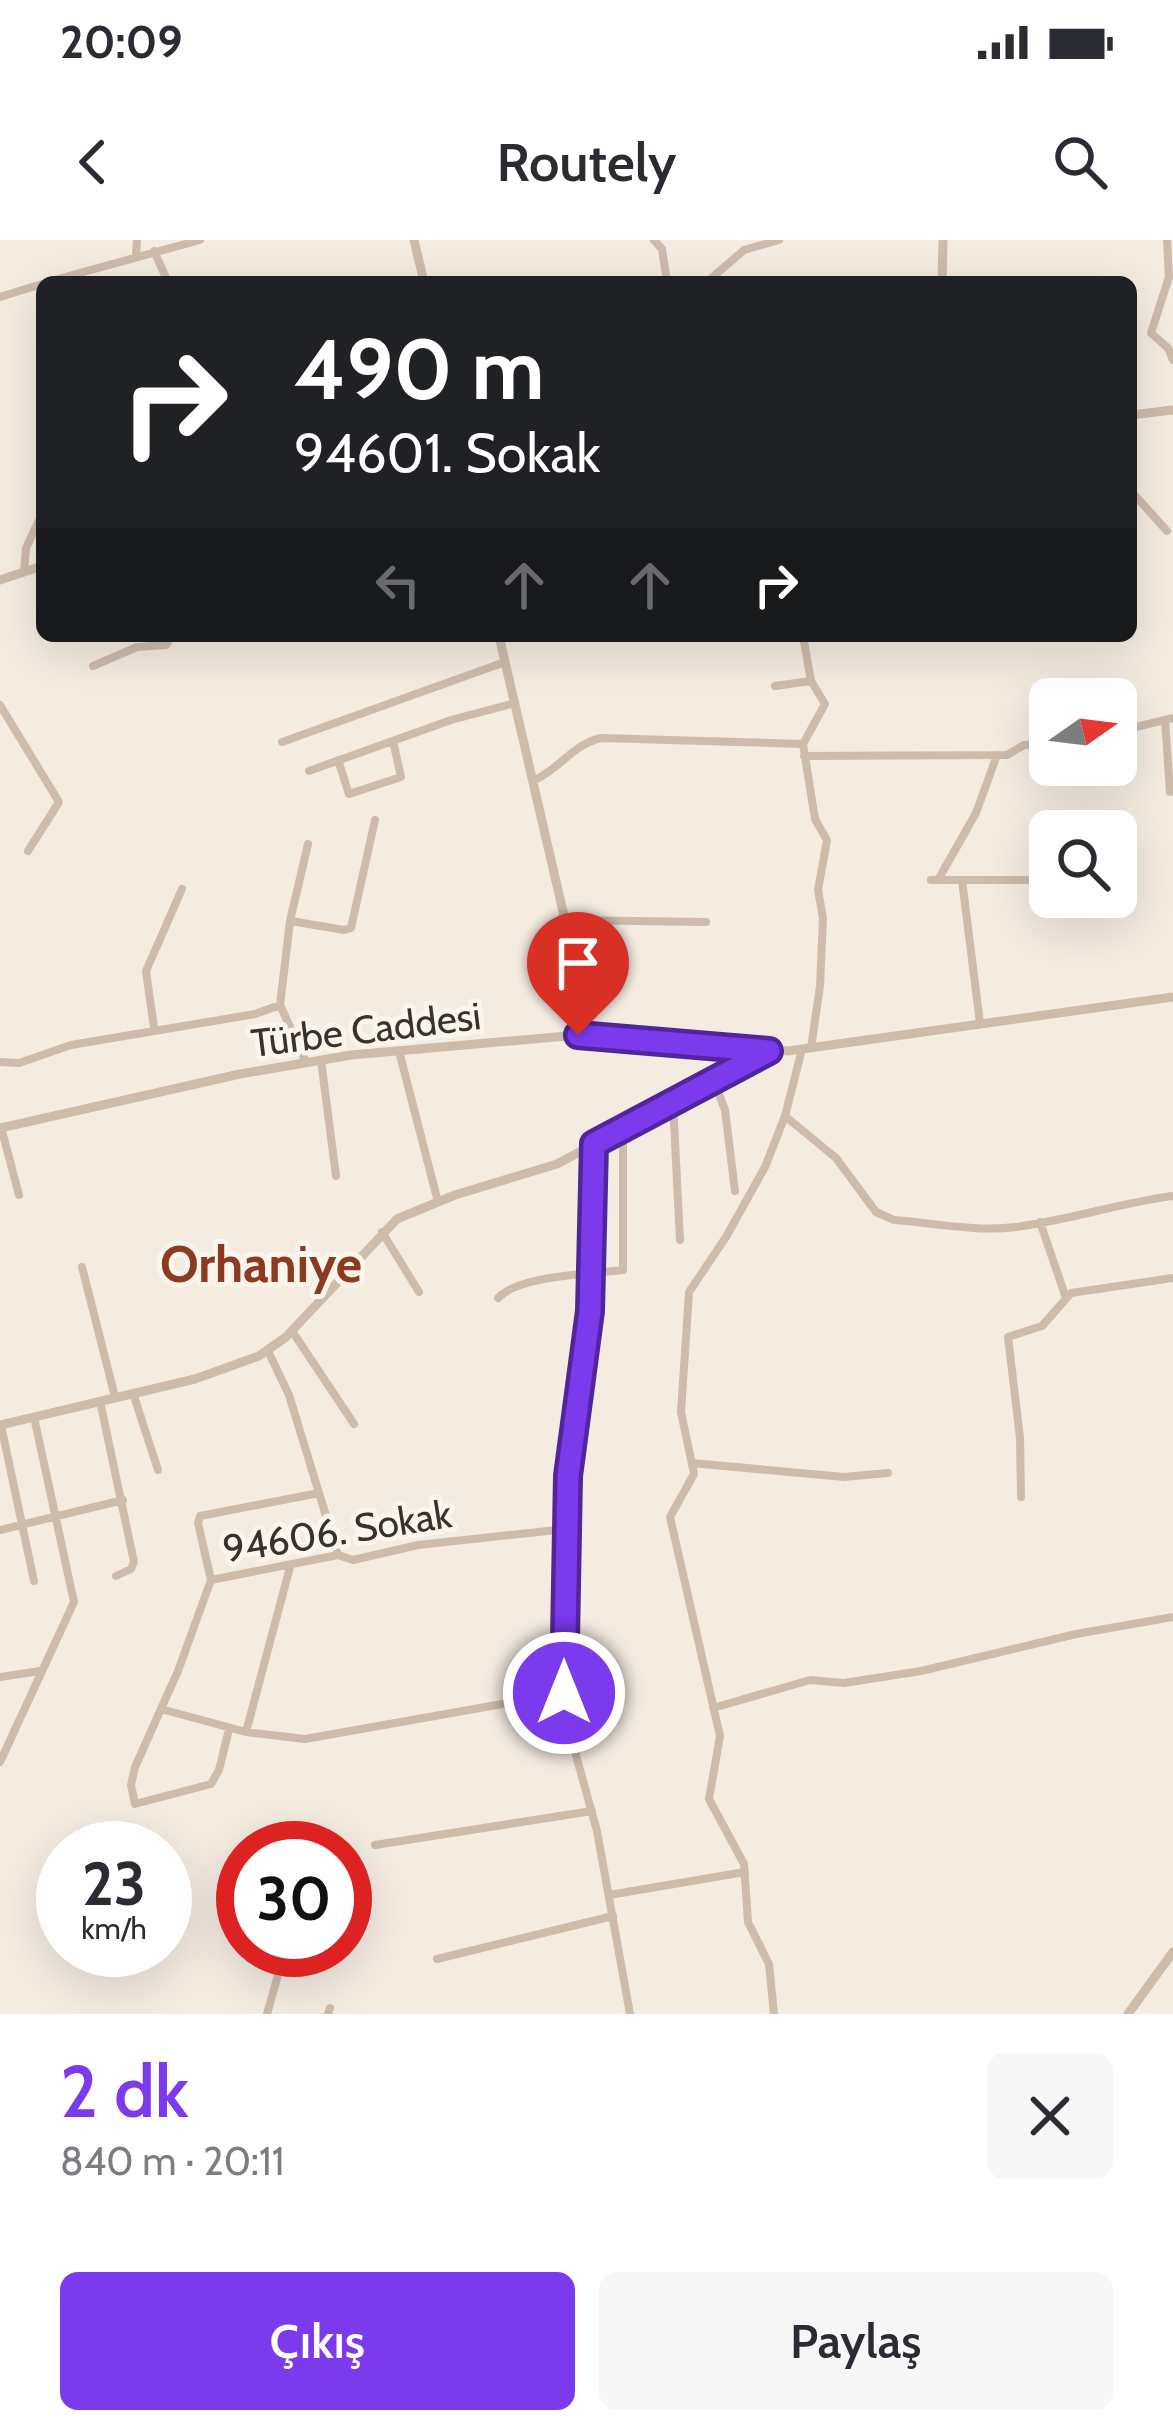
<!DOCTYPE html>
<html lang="tr">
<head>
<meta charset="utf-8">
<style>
  body { margin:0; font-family:Cabin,sans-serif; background:#f7f7f7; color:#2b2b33; height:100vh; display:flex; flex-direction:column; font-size:45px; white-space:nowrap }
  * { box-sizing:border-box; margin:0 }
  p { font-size:39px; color:#7c7c81 }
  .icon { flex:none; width:66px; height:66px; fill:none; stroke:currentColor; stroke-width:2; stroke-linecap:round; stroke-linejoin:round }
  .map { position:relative; height:1774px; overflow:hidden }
  .side { display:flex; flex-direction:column; background:#fff; flex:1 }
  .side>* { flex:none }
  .guide { position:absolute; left:36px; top:36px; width:1101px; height:366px; border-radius:18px; box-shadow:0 12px 48px #0002; background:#202124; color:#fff; overflow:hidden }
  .needle { width:78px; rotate:76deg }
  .tools { position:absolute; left:1029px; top:438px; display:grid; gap:24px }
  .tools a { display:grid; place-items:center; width:108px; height:108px; border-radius:18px; background:#fff; box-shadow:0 12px 48px #0002; font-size:60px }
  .speed { position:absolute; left:36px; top:1581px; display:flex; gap:24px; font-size:60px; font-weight:700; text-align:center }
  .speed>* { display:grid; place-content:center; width:156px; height:156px; border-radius:50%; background:#fff; box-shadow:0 12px 48px #0002; line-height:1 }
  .speed small { font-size:30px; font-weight:400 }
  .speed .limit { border:18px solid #d22; background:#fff; color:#111 }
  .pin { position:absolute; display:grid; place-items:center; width:102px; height:102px; color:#fff; margin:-123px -51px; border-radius:50% 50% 50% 0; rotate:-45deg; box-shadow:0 0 12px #0007 }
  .pin .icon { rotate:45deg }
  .me { position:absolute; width:132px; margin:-66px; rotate:0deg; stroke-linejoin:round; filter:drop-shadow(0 0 9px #0008) }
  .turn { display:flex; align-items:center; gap:42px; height:252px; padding:0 60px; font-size:54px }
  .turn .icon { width:156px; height:156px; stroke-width:2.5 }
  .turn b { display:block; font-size:84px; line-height:102px }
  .lanes { display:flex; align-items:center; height:114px; padding:0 60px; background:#0003; justify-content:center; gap:60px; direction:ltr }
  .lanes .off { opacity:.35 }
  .round { display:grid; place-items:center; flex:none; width:126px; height:126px; border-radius:18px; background:#f7f7f7 }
  .head { display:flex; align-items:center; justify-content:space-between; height:204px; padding:0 60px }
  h1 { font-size:72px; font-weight:600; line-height:90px; color:#7c3aed }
  .action { display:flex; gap:24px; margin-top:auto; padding:24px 60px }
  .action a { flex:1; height:138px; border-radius:18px; background:#7c3aed; color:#fff; font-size:48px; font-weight:600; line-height:138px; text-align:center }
  .action a+a { background:#f7f7f7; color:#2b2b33 }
  .status { display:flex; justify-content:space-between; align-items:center; height:84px; padding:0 60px; background:#fff; direction:ltr }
  .status svg { height:33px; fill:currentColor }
  header { display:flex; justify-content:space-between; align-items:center; height:156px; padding:0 60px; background:#fff; font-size:54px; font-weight:600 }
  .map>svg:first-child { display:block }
</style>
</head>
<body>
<div class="status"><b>20:09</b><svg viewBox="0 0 49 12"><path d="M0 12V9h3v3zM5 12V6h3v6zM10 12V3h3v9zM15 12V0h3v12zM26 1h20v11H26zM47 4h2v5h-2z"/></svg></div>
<header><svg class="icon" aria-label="back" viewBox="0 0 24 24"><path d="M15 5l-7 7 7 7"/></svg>Routely<svg class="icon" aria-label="search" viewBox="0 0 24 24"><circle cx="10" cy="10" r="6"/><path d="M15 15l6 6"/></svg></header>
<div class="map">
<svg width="1173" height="1774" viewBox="0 0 1173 1774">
  <rect width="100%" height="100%" fill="#f4ebe1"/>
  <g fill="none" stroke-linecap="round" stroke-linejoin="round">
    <path stroke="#cdbbac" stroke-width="8" d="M 654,0 L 662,9 L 667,42
      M 1167,0 L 1169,37 L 1151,93 L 1168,108 L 1173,120
      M 154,11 L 168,42
      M 136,16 L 137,0
      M 47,42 L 200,0
      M 707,42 L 744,10 L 779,0
      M 0,57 L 42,44
      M 1131,251 L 1167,291
      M 24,332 L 26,308 L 42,274
      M 803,396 L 811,441 L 825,464 L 803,504 L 815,579 L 827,600 L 818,650 L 823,678 L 820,746 L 811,808
      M 93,426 L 137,407 L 166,405 L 171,396
      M 775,446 L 811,441
      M 0,465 L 59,562 L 28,611
      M 1165,480 L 1170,552
      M 1116,492 L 1173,478
      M 282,502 L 505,422
      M 804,516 L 1007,515 L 1024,505 L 1050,504
      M 338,520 L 349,554 L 401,537 L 393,501
      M 309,531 L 451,480 L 515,463
      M 535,540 C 560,528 574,504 601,498 L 803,504
      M 931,640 L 1050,640
      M 938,640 L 976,573 L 997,515
      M 962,640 L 980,783
      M 565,680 L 706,682
      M 291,681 L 344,690 L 351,688 L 375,580
      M 154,788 L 146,731 L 182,649
      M 399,811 L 438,962
      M 321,820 L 336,936
      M 0,822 L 19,823 L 71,805 L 255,774 L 280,765
      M 306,822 L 280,765 L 290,681 L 308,604
      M 714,841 L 725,870 L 735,951
      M 673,862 L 680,1000
      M 785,876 L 836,918 L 876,972 L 894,980 C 933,983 977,992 1016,987 C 1070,980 1119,963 1173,956
      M 1,887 L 19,955
      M 594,905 L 591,1071 L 568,1236 L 564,1453 L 567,1483 L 597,1591 L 630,1774
      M 1040,982 L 1066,1058
      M 382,992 L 419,1052
      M 82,1027 L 115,1157
      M 498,1058 C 519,1035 592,1034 623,1030 L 623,889
      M 292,1091 L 354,1184
      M 268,1111 L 289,1155 L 338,1315
      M 133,1153 L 158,1230
      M 100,1161 L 134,1322 L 131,1329 L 116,1336
      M 1,1185 L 34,1341
      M 692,1223 L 844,1237 L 888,1233
      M 1021,1257 L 1020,1198 L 1008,1097 L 1042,1086 L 1071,1053 L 1173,1038
      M 0,1290 L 123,1260
      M 211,1340 L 198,1283 L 200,1276 L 319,1253
      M 0,1437 L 40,1431
      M 713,1468 L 810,1440 L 844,1443 L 921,1431 L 1076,1394 L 1173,1377
      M 161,1469 L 246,1492 L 305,1499 L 564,1453
      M 229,1489 L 219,1530 L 211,1544 L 135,1564 L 131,1545 L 135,1527 L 178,1431 L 211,1340 L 338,1315 L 353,1320 L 418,1305 L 566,1289
      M 246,1492 L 290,1327
      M 0,1522 L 74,1362 L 34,1177
      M 375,1605 L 592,1571
      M 609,1655 L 745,1632
      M 345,1704 L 352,1704
      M 437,1719 L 613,1676
      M 267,1774 L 285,1710
      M 328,1774 L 330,1768
      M 774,1774 L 769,1724 L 748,1682 L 744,1624 L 709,1559 L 720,1496 L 670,1277 L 694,1234 L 681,1172 L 689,1052 L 726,997 L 765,927 L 785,876 L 802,809"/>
    <path stroke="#cdbbac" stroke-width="9" d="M 414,0 L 424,42
      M 942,42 L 943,0
      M 1131,175 L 1173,170
      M 0,340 L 42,326
      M 499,396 L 565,680 L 578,795
      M 0,888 L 240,834 L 351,815 L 578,795 L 788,811 L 1173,757
      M 0,1185 L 195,1139 L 259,1116 L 286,1097 L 397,979 L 455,955 L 557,924 L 769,811
      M 1128,1774 L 1173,1712"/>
  </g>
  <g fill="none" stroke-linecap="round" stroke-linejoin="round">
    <defs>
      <path id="route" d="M 564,1453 L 568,1236 L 590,1071 L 594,904 L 769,811 L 578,795"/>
    </defs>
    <use href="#route" stroke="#51269a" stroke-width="30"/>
    <use href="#route" stroke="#7c3aed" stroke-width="21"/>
  </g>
  <g text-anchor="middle" stroke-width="10" stroke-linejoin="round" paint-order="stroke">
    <g font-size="39" fill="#3b302b" stroke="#fbf5ee">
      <text transform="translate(366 789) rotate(-7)" y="14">Türbe Caddesi</text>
      <text transform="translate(337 1291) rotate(-9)" y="14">94606. Sokak</text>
    </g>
    <g font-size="51" font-weight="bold" fill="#8c3b22" stroke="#fbf5ee">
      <text x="261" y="1042">Orhaniye</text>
    </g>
  </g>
</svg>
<div class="tools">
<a><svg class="needle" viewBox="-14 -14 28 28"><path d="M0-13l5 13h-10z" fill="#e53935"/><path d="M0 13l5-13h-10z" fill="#7c7c81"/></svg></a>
<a><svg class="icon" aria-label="search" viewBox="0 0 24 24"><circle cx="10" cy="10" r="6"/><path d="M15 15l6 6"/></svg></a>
</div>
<div class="speed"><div>23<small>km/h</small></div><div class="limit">30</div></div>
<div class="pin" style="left:578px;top:795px;background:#d93025"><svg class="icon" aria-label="arrive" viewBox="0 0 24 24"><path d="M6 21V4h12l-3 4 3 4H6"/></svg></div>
<svg class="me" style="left:564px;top:1453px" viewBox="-20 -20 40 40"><circle r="17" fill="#7c3aed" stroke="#fff" stroke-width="3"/><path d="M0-11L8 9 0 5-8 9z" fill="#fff"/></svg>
<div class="guide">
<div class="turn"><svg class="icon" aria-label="right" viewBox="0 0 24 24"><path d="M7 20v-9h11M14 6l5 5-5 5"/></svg><div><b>490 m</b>94601. Sokak</div></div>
<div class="lanes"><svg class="icon off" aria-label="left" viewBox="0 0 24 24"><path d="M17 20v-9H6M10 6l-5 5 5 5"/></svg><svg class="icon off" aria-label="ahead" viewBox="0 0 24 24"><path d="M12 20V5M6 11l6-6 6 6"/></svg><svg class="icon off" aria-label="ahead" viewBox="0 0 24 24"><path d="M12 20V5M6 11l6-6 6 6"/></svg><svg class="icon" aria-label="right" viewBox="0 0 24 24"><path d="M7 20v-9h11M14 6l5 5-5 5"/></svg></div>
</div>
</div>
<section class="side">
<div class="head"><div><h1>2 dk</h1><p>840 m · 20:11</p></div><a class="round"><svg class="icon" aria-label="close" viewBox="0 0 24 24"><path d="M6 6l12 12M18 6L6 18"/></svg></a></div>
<div class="action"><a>Çıkış</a><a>Paylaş</a></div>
</section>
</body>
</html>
